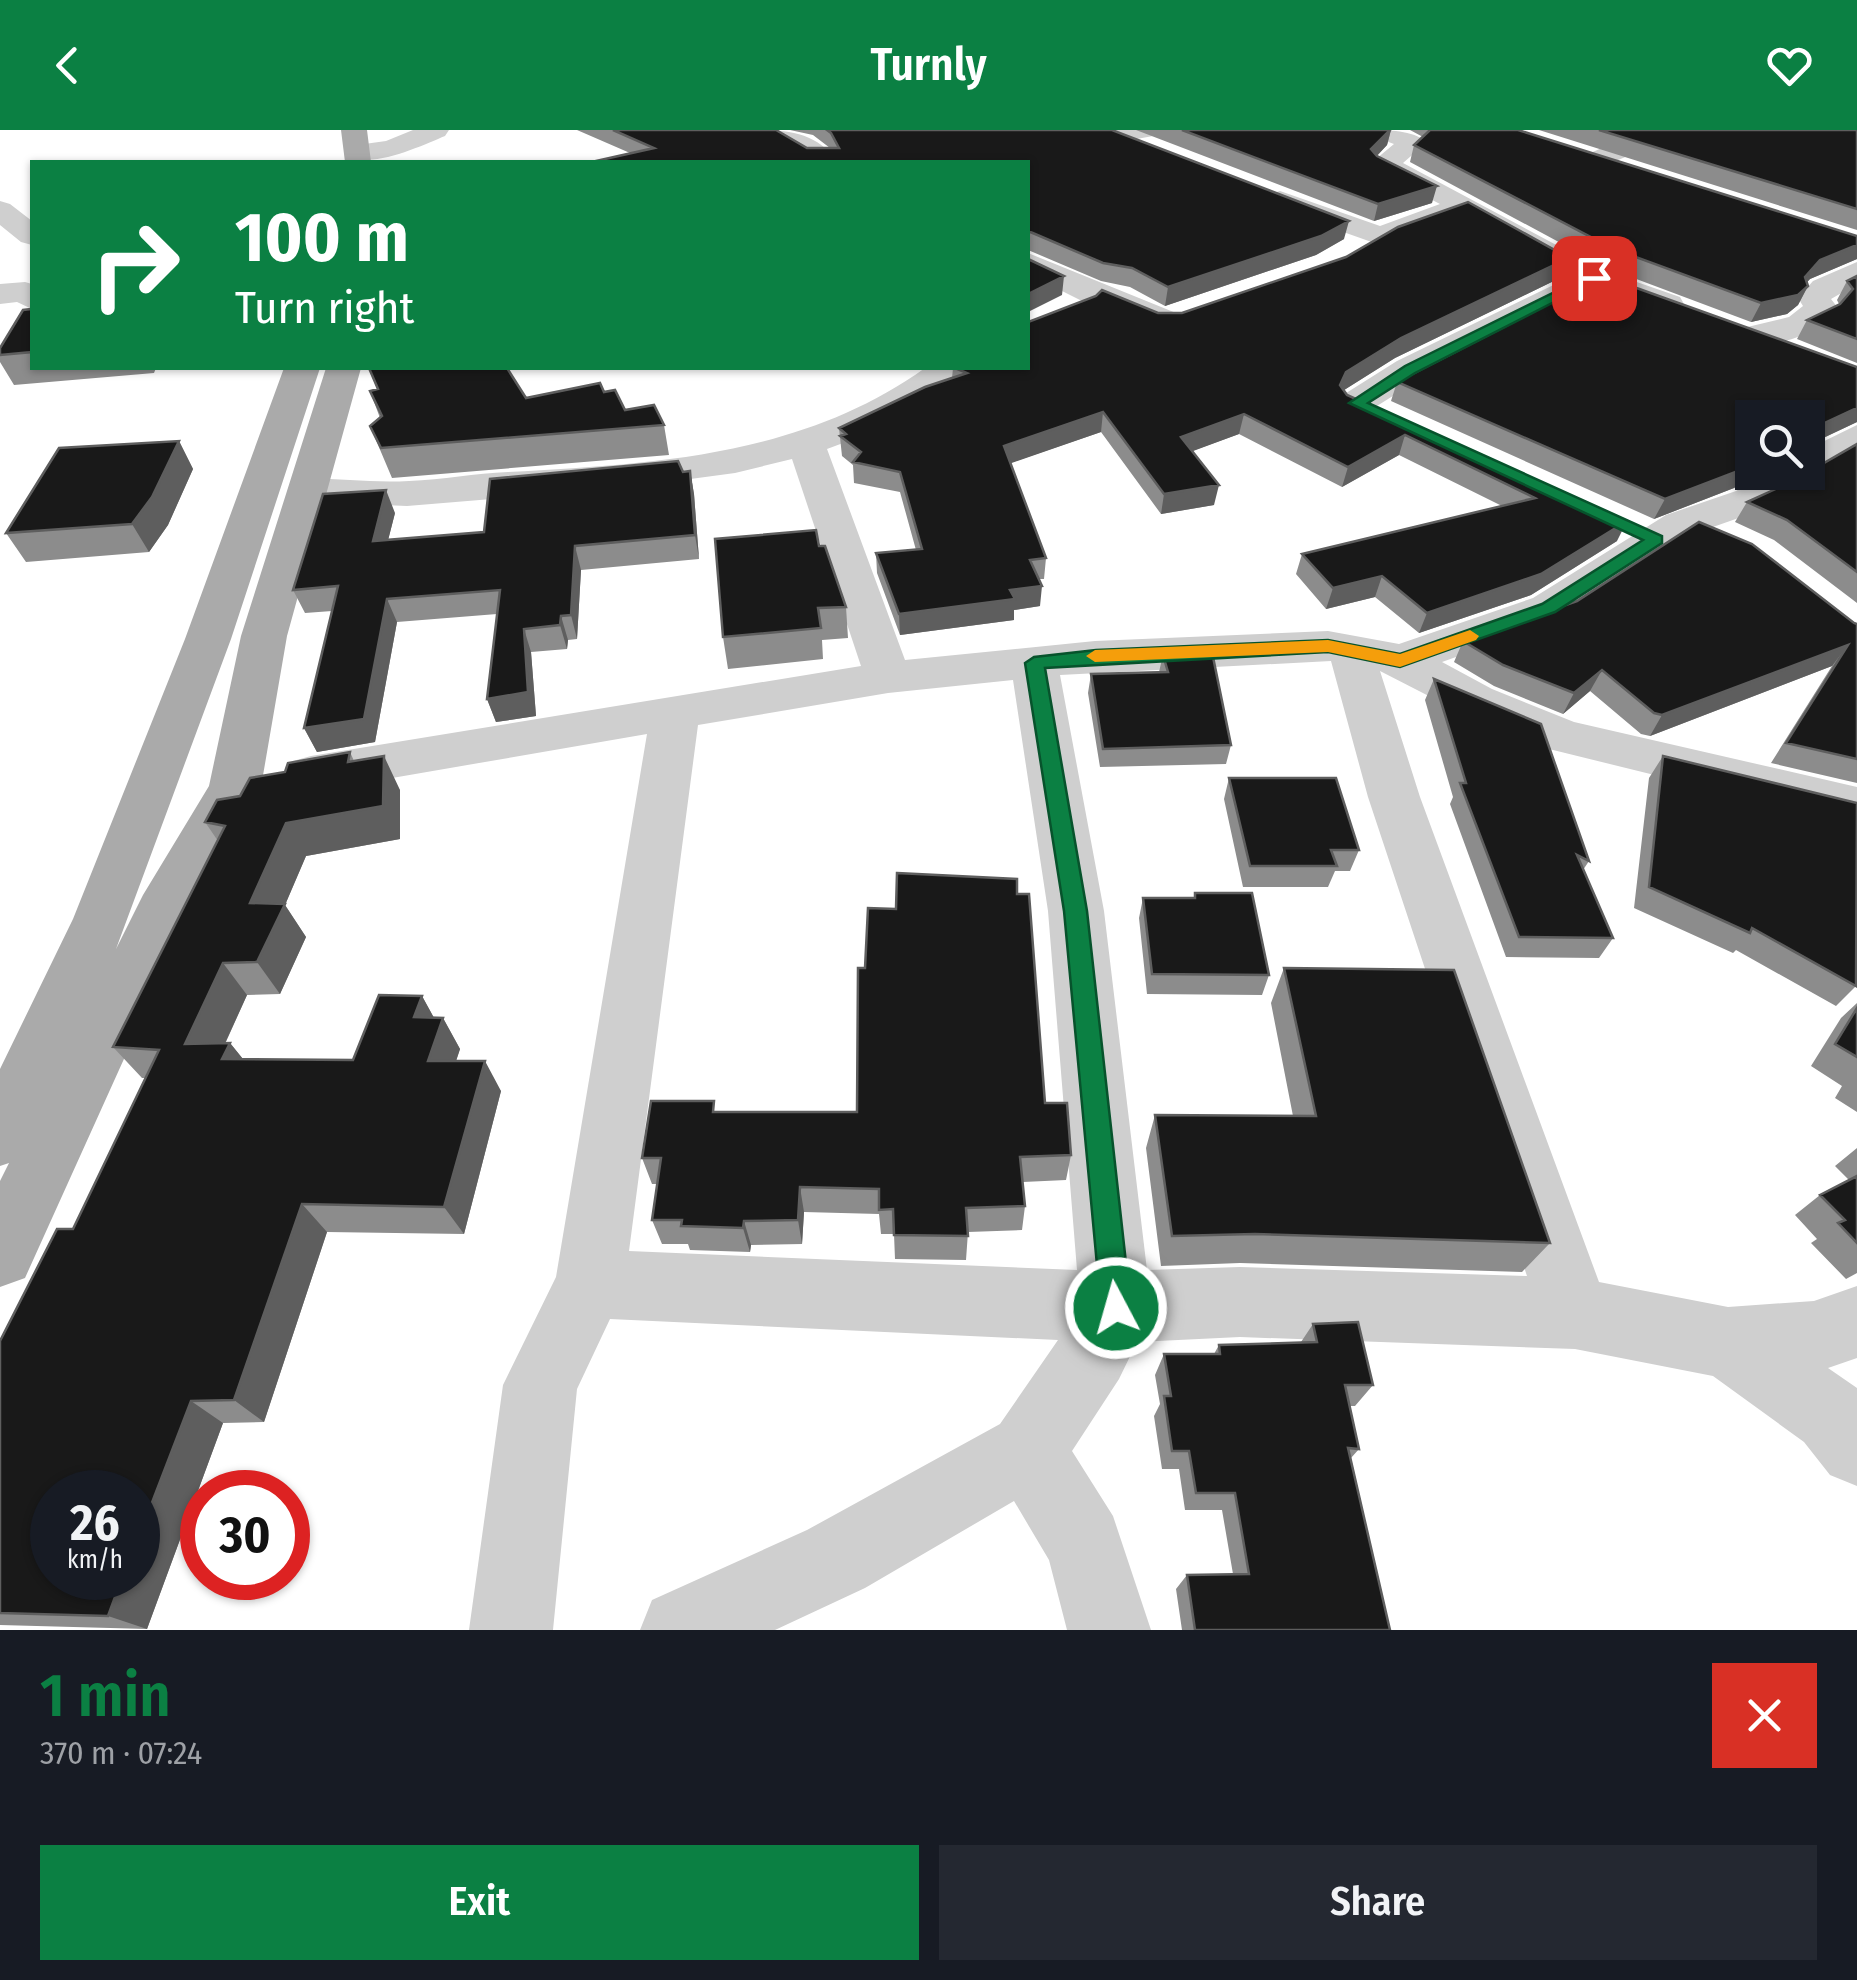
<!DOCTYPE html>
<html lang="en">
<head>
<meta charset="utf-8">
<style>
  body { margin:0; font-family:"Fira Sans Condensed",sans-serif; background:#242831; color:#f1f3f6; height:100vh; display:flex; flex-direction:column; font-size:38px; white-space:nowrap }
  * { box-sizing:border-box; margin:0 }
  p { font-size:32px; color:#9ea1a6 }
  .icon { flex:none; width:55px; height:55px; fill:none; stroke:currentColor; stroke-width:2; stroke-linecap:round; stroke-linejoin:round }
  .map { position:relative; height:1500px; overflow:hidden }
  .drawer { display:flex; flex-direction:column; background:#171b24; flex:1 }
  .drawer>* { flex:none }
  .banner { position:absolute; left:30px; top:30px; width:1000px; height:210px; border-radius:0px; box-shadow:0 2px 8px #0004; background:#0b8043; color:#fff; overflow:hidden }
  .tools { position:absolute; left:1735px; top:270px; display:grid; gap:20px }
  .tools a { display:grid; place-items:center; width:90px; height:90px; border-radius:0px; background:#171b24; box-shadow:0 2px 8px #0004; font-size:50px }
  .speed { position:absolute; left:30px; top:1340px; display:flex; gap:20px; font-size:50px; font-weight:700; text-align:center }
  .speed>* { display:grid; place-content:center; width:130px; height:130px; border-radius:50%; background:#171b24; box-shadow:0 2px 8px #0004; line-height:1 }
  .speed small { font-size:25px; font-weight:400 }
  .speed .limit { border:15px solid #d22; background:#fff; color:#111 }
  .pin { position:absolute; display:grid; place-items:center; width:85px; height:85px; color:#fff; margin:-42px; border-radius:20px; box-shadow:0 5px 15px #0006 }
  .me { position:absolute; width:110px; margin:-55px; rotate:354deg; stroke-linejoin:round; filter:drop-shadow(0 0 8px #0008) }
  .turn { display:flex; align-items:center; gap:35px; height:210px; padding:0 40px; font-size:45px }
  .turn .icon { width:130px; height:130px; stroke-width:2.5 }
  .turn b { display:block; font-size:70px; line-height:85px }
  .round { display:grid; place-items:center; flex:none; width:105px; height:105px; border-radius:0px; background:#242831 }
  .head { display:flex; align-items:center; justify-content:space-between; height:170px; padding:0 40px }
  h1 { font-size:60px; font-weight:600; line-height:75px; color:#0b8043 }
  .cta { display:flex; gap:20px; margin-top:auto; padding:20px 40px }
  .cta a { flex:1; height:115px; border-radius:0px; background:#0b8043; color:#fff; font-size:40px; font-weight:600; line-height:115px; text-align:center }
  .cta a+a { background:#242831; color:#f1f3f6 }
  header { display:flex; justify-content:space-between; align-items:center; height:130px; padding:0 40px; background:#0b8043; color:#fff; font-size:45px; font-weight:600 }
  .map>svg:first-child { display:block }
</style>
</head>
<body>
<header><svg class="icon" aria-label="back" viewBox="0 0 24 24"><path d="M15 5l-7 7 7 7"/></svg>Turnly<svg class="icon" aria-label="heart" viewBox="0 0 24 24"><path d="M12 20l-8-8c-3-5 5-10 8-4 3-6 11-1 8 4z"/></svg></header>
<div class="map">
<svg width="1857" height="1500" viewBox="0 0 1857 1500">
  <rect width="100%" height="100%" fill="#fff"/>
  <g fill="none" stroke-linecap="round" stroke-linejoin="round">
    <path fill="#cfcfcf" fill-rule="evenodd" d="M 413,0 L 449,0 L 445,6 C 423,15 365,43 346,22 L 350,16 L 386,11 Z
      M 754,0 C 786,0 818,2 837,32 L 810,32 Z
      M 1105,0 L 1157,0 L 1153,6 L 1115,13 L 1106,11 L 1102,5 Z
      M 1368,0 C 1389,0 1412,0 1427,12 L 1403,33 L 1605,141 L 1680,167 L 1684,174 L 1680,181 L 1668,184 L 1596,159 L 1423,247 L 1369,281 L 1356,284 L 1343,281 L 1338,273 L 1343,265 L 1397,231 L 1570,147 L 1462,86 L 1380,115 L 1270,76 L 1265,70 L 1270,64 L 1280,61 L 1380,96 L 1440,74 L 1374,40 L 1370,34 L 1394,14 L 1372,6 Z
      M 1591,0 L 1627,0 L 1649,13 L 1645,19 L 1596,39 L 1582,31 L 1586,25 L 1613,13 Z
      M 0,71 L 10,74 L 32,91 L 32,115 L 21,112 L 0,95 Z
      M 1028,123 L 1176,183 L 1181,190 L 1176,197 L 1152,197 L 1107,175 L 1080,170 L 1028,144 Z
      M 1857,132 L 1857,154 L 1831,169 L 1838,178 C 1819,205 1770,221 1739,213 L 1734,206 L 1739,199 L 1789,187 L 1803,176 L 1798,168 L 1813,151 Z
      M 25,152 L 32,154 L 32,179 L 17,172 L 0,174 L 0,154 Z
      M 925,238 L 965,238 C 938,276 869,304 827,319 L 905,530 L 1095,511 L 1328,501 L 1399,514 L 1533,468 L 1666,385 L 1736,361 L 1767,342 L 1808,342 L 1808,319 L 1857,295 L 1857,322 L 1812,346 L 1764,379 L 1696,403 L 1565,488 L 1442,532 L 1492,559 L 1574,592 L 1857,657 L 1857,695 L 1545,618 L 1458,581 L 1380,541 L 1420,667 L 1599,1152 L 1728,1177 L 1814,1171 L 1857,1156 L 1857,1228 L 1828,1238 L 1857,1258 L 1857,1356 L 1830,1345 L 1804,1312 L 1713,1246 L 1575,1219 L 1240,1207 L 1137,1212 L 1119,1249 L 1072,1321 L 1113,1386 L 1151,1500 L 1067,1500 L 1049,1430 L 1014,1371 L 865,1458 L 775,1500 L 640,1500 L 652,1470 L 807,1400 L 1000,1294 L 1058,1210 L 610,1189 L 577,1259 L 553,1500 L 469,1500 L 503,1255 L 556,1147 L 647,604 L 311,662 L 293,657 L 286,644 L 293,631 L 311,626 L 861,536 L 792,329 L 735,343 L 616,359 L 407,376 L 310,372 L 296,369 L 290,360 L 296,351 L 310,348 C 343,349 376,353 409,351 C 443,350 475,343 508,342 C 655,334 802,326 925,238 ZM 1331,531 L 1368,667 L 1527,1146 L 1240,1137 L 1147,1140 L 1104,781 L 1060,545 ZM 1013,550 L 1048,781 L 1077,1140 L 629,1121 L 698,595 L 888,563 Z"/>
    <path fill="#aaa" fill-rule="evenodd" d="M 341,0 L 367,0 L 371,32 L 345,32 Z
      M 284,238 L 320,238 L 231,509 L 116,819 L 143,765 L 209,656 L 241,506 L 326,238 L 361,238 L 287,506 L 261,657 L 189,785 L 25,1148 L 0,1157 L 0,1051 L 9,1033 L 0,1036 L 0,939 L 73,789 L 185,509 Z"/>
  </g>
  <path fill="#8c8c8c" d="M 577,0 L 776,0 L 807,18 L 830,18 L 813,5 L 790,0 L 1112,0 L 1344,109 L 1316,125 L 1165,176 L 1130,157 L 1101,151 L 1028,120 L 1028,32 L 596,32 L 596,31 L 630,23 Z
    M 1136,0 L 1391,0 L 1387,15 L 1377,26 L 1432,73 L 1374,91 Z
    M 1410,0 L 1518,0 L 1857,106 L 1857,129 L 1810,149 L 1807,152 L 1808,156 L 1798,175 L 1787,184 L 1751,192 L 1607,138 L 1410,32 L 1414,15 L 1423,7 Z
    M 1539,0 L 1857,0 L 1857,100 Z
    M 1857,146 L 1857,233 L 1797,209 L 1807,190 L 1839,174 L 1837,170 L 1847,151 Z
    M 1562,147 L 1395,228 L 1344,260 L 1347,265 L 1617,411 L 1531,465 L 1419,503 L 1375,467 L 1326,479 L 1296,444 L 1302,424 L 1502,376 L 1399,325 L 1342,357 L 1239,304 L 1192,321 L 1214,375 L 1161,384 L 1101,302 L 1010,333 L 1046,428 L 1044,449 L 1039,449 L 1040,476 L 1014,480 L 1014,490 L 900,505 L 877,443 L 876,423 L 916,420 L 900,362 L 854,353 L 853,335 L 842,326 L 839,298 L 952,248 L 953,238 L 1028,238 L 1158,183 L 1182,183 Z
    M 32,179 L 32,238 L 156,238 L 154,243 L 14,255 L 0,232 L 0,225 Z
    M 369,238 L 526,268 L 604,262 L 625,280 L 664,295 L 669,325 L 392,348 L 370,296 L 380,288 L 370,261 L 377,259 Z
    M 1857,238 L 1857,292 L 1817,311 L 1817,318 L 1808,333 L 1808,288 L 1734,358 L 1654,389 L 1391,271 L 1397,252 Z
    M 179,311 L 193,339 L 168,395 L 149,422 L 26,432 L 6,403 Z
    M 1857,314 L 1857,473 L 1774,410 L 1735,392 L 1747,372 L 1791,352 Z
    M 690,341 L 694,364 L 699,429 L 581,440 L 577,509 L 568,510 L 567,519 L 531,522 L 536,586 L 496,592 L 487,569 L 497,484 L 397,492 L 375,612 L 317,622 L 304,598 L 332,481 L 305,483 L 293,460 L 395,383 L 388,410 L 484,402 L 683,342 Z
    M 819,416 L 846,477 L 848,508 L 822,510 L 823,529 L 728,539 L 723,507 Z
    M 1854,493 L 1857,494 L 1857,653 L 1771,633 L 1832,536 L 1650,606 L 1641,604 L 1590,561 L 1563,584 L 1494,556 L 1454,532 L 1463,511 Z
    M 1163,525 L 1231,615 L 1226,634 L 1100,637 L 1088,563 L 1091,544 L 1159,542 Z
    M 1434,549 L 1589,731 L 1583,740 L 1613,808 L 1599,828 L 1506,827 L 1450,674 L 1453,667 L 1425,570 Z
    M 350,622 L 354,631 L 400,660 L 400,709 L 306,726 L 285,775 L 306,807 L 280,864 L 247,865 L 225,914 L 230,913 L 243,929 L 353,930 L 422,866 L 434,888 L 443,888 L 460,919 L 456,931 L 501,961 L 464,1104 L 327,1102 L 264,1292 L 223,1293 L 147,1499 L 0,1495 L 0,1211 L 73,1099 L 145,948 L 142,948 L 113,917 L 218,711 L 205,692 L 240,666 Z
    M 1663,626 L 1857,855 L 1836,876 L 1736,820 L 1733,823 L 1634,778 L 1649,648 Z
    M 1229,648 L 1359,720 L 1350,741 L 1335,741 L 1328,757 L 1243,757 L 1224,669 Z
    M 1195,763 L 1269,845 L 1262,865 L 1147,864 L 1139,788 L 1143,768 L 1194,768 Z
    M 1017,764 L 1045,973 L 1071,1025 L 1066,1050 L 1023,1052 L 1025,1076 L 1022,1100 L 968,1102 L 966,1130 L 895,1129 L 894,1104 L 881,1104 L 879,1084 L 804,1082 L 802,1114 L 751,1115 L 750,1122 L 690,1120 L 688,1114 L 662,1114 L 652,1090 L 657,1054 L 652,1054 L 642,1028 L 717,982 L 857,982 L 865,838 L 896,779 Z
    M 1284,838 L 1550,1113 L 1522,1142 L 1240,1133 L 1161,1136 L 1146,1018 L 1155,985 L 1293,986 L 1271,873 Z
    M 1857,873 L 1857,982 L 1835,968 L 1842,956 L 1811,936 L 1841,888 Z
    M 1857,1018 L 1857,1143 L 1846,1149 L 1811,1113 L 1817,1109 L 1795,1085 L 1820,1065 L 1849,1050 L 1835,1036 Z
    M 1313,1194 L 1373,1255 L 1355,1276 L 1350,1276 L 1359,1319 L 1351,1328 L 1390,1500 L 1182,1500 L 1176,1459 L 1187,1445 L 1233,1444 L 1222,1380 L 1185,1380 L 1179,1339 L 1162,1339 L 1154,1286 L 1160,1274 L 1155,1245 L 1164,1224 L 1214,1224 L 1219,1215 L 1301,1212 Z"/>
  <path fill="#5e5e5e" d="M 1391,0 L 1387,15 L 1367,36 L 1371,19 Z
    M 1437,56 L 1432,73 L 1374,91 L 1378,74 Z
    M 1349,91 L 1344,109 L 1316,125 L 1165,176 L 1168,157 Z
    M 1857,115 L 1857,129 L 1810,149 L 1795,165 L 1808,156 L 1798,175 L 1787,184 L 1751,192 L 1761,173 L 1805,147 L 1820,130 Z
    M 1569,128 L 1562,147 L 1395,228 L 1341,262 L 1340,255 L 1346,242 L 1401,208 Z
    M 1064,146 L 1062,165 L 1028,182 L 1028,164 Z
    M 1857,278 L 1857,292 L 1808,315 L 1818,296 Z
    M 1103,282 L 1101,302 L 1003,336 L 1004,316 Z
    M 1244,284 L 1239,304 L 1177,327 L 1181,307 Z
    M 1405,305 L 1399,325 L 1342,357 L 1348,337 Z
    M 179,311 L 193,339 L 168,395 L 149,422 L 132,394 Z
    M 1752,334 L 1752,342 L 1759,342 L 1734,358 L 1654,389 L 1665,369 Z
    M 690,341 L 694,364 L 699,429 L 695,405 Z
    M 1219,355 L 1214,375 L 1161,384 L 1164,364 Z
    M 386,360 L 395,383 L 382,434 L 373,411 Z
    M 1627,391 L 1617,411 L 1531,465 L 1419,503 L 1427,483 Z
    M 575,416 L 581,440 L 577,509 L 571,485 Z
    M 1382,446 L 1375,467 L 1326,479 L 1333,458 Z
    M 1042,456 L 1040,476 L 1014,480 L 1014,490 L 900,505 L 899,484 L 1010,460 Z
    M 387,469 L 397,492 L 375,612 L 317,622 L 304,598 Z
    M 561,486 L 568,510 L 567,519 L 560,495 Z
    M 524,499 L 531,522 L 536,586 L 496,592 L 487,569 Z
    M 1848,515 L 1832,536 L 1650,606 L 1662,585 Z
    M 1602,540 L 1590,561 L 1563,584 L 1574,563 Z
    M 384,626 L 400,660 L 400,709 L 306,726 L 285,775 L 306,807 L 280,864 L 257,832 L 250,773 L 286,693 Z
    M 223,833 L 247,865 L 211,944 L 185,914 Z
    M 422,866 L 439,897 L 443,888 L 460,919 L 446,961 L 428,931 L 414,887 Z
    M 230,913 L 255,944 L 222,929 Z
    M 485,931 L 501,961 L 464,1104 L 444,1077 Z
    M 800,1057 L 804,1082 L 802,1114 L 798,1090 Z
    M 302,1074 L 327,1102 L 264,1292 L 234,1270 Z
    M 744,1091 L 751,1115 L 750,1122 L 743,1098 Z
    M 191,1271 L 223,1293 L 147,1499 L 108,1486 L 122,1448 L 138,1448 L 138,1409 Z"/>
  <path fill="#191919" stroke="#5e5e5e" stroke-width="2.5" d="M 613,0 L 776,0 L 807,18 L 839,18 L 831,3 L 827,0 L 1112,0 L 1349,91 L 1321,106 L 1168,157 L 1132,138 L 1103,133 L 1028,101 L 1028,128 L 1028,32 L 599,32 L 596,31 L 654,18 Z
    M 1182,0 L 1390,0 L 1371,19 L 1377,26 L 1437,56 L 1378,74 Z
    M 1430,0 L 1518,0 L 1857,106 L 1857,115 L 1820,130 L 1805,147 L 1808,156 L 1798,165 L 1761,173 L 1614,119 L 1414,15 Z
    M 1599,0 L 1857,0 L 1857,79 Z
    M 1468,72 L 1569,128 L 1401,208 L 1346,242 L 1340,255 L 1347,265 L 1627,391 L 1541,444 L 1427,483 L 1382,446 L 1333,458 L 1302,424 L 1535,368 L 1405,305 L 1348,337 L 1244,284 L 1181,307 L 1219,355 L 1164,364 L 1103,282 L 1004,316 L 1046,428 L 1030,430 L 1042,456 L 1010,460 L 1015,469 L 899,484 L 876,423 L 922,419 L 900,342 L 853,332 L 861,322 L 840,306 L 846,304 L 839,298 L 925,257 L 967,243 L 955,238 L 1028,238 L 1028,192 L 1096,166 L 1102,160 L 1158,183 L 1182,183 L 1346,127 L 1398,97 Z
    M 1028,129 L 1064,146 L 1028,164 Z
    M 1603,146 L 1857,237 L 1857,278 L 1818,296 L 1817,318 L 1808,318 L 1808,288 L 1752,288 L 1752,334 L 1746,338 L 1665,369 L 1397,252 Z
    M 1857,146 L 1857,209 L 1807,190 L 1840,174 L 1853,159 L 1847,151 Z
    M 32,179 L 32,222 L 0,225 L 0,218 L 23,180 Z
    M 369,238 L 507,238 L 526,268 L 600,253 L 604,262 L 615,260 L 625,280 L 654,275 L 664,295 L 381,318 L 370,296 L 382,286 L 370,261 L 378,259 Z
    M 179,311 L 152,367 L 132,394 L 6,403 L 59,318 Z
    M 1857,314 L 1857,442 L 1787,390 L 1747,372 L 1791,352 Z
    M 678,331 L 683,342 L 690,341 L 695,405 L 575,416 L 571,485 L 561,486 L 560,495 L 524,499 L 528,562 L 487,569 L 500,460 L 387,469 L 364,589 L 304,598 L 338,456 L 293,460 L 323,364 L 386,360 L 373,411 L 484,402 L 490,349 Z
    M 1699,392 L 1752,414 L 1854,493 L 1857,494 L 1857,629 L 1786,613 L 1848,515 L 1662,585 L 1654,583 L 1602,540 L 1574,563 L 1503,535 L 1463,511 L 1577,471 Z
    M 816,400 L 819,416 L 825,416 L 846,477 L 818,478 L 821,498 L 723,507 L 715,409 Z
    M 1212,522 L 1231,615 L 1103,619 L 1091,544 L 1168,542 L 1163,525 Z
    M 1434,549 L 1541,594 L 1589,731 L 1577,725 L 1613,808 L 1519,807 L 1460,653 L 1466,653 Z
    M 350,622 L 348,632 L 384,626 L 383,676 L 286,693 L 250,773 L 285,774 L 257,832 L 223,833 L 185,914 L 230,913 L 222,929 L 353,930 L 379,865 L 422,866 L 414,887 L 443,888 L 428,931 L 485,931 L 444,1077 L 302,1074 L 234,1270 L 191,1271 L 138,1409 L 138,1362 L 52,1362 L 52,1448 L 122,1448 L 108,1486 L 0,1483 L 0,1211 L 57,1099 L 73,1099 L 159,920 L 113,917 L 225,696 L 205,692 L 217,670 L 240,666 L 250,648 L 285,642 L 288,633 Z
    M 1663,626 L 1857,673 L 1856,856 L 1752,798 L 1750,803 L 1649,757 Z
    M 1229,648 L 1336,648 L 1359,720 L 1331,720 L 1337,736 L 1250,736 Z
    M 897,743 L 1017,749 L 1017,764 L 1029,764 L 1045,973 L 1067,973 L 1071,1025 L 1020,1027 L 1025,1076 L 966,1078 L 968,1106 L 894,1105 L 893,1079 L 879,1080 L 879,1059 L 800,1057 L 798,1090 L 744,1091 L 743,1098 L 681,1096 L 682,1090 L 652,1090 L 661,1028 L 642,1028 L 651,971 L 714,971 L 713,982 L 857,982 L 858,838 L 865,838 L 868,778 L 896,779 Z
    M 1195,763 L 1252,763 L 1269,845 L 1152,844 L 1143,768 L 1195,768 Z
    M 1284,838 L 1454,840 L 1550,1113 L 1255,1104 L 1172,1106 L 1155,985 L 1316,986 Z
    M 1857,878 L 1857,927 L 1835,914 Z
    M 1857,1046 L 1857,1113 L 1838,1093 L 1845,1090 L 1820,1065 Z
    M 1358,1192 L 1373,1255 L 1345,1255 L 1359,1319 L 1348,1318 L 1390,1500 L 1195,1500 L 1187,1445 L 1249,1444 L 1235,1363 L 1196,1363 L 1189,1321 L 1172,1321 L 1164,1266 L 1171,1266 L 1164,1224 L 1220,1224 L 1219,1215 L 1317,1212 L 1313,1194 Z"/>
  <path fill="#0b8043" stroke="#07532c" stroke-width="2.5" d="M 1589,145 L 1601,148 L 1415,243 L 1368,273 L 1662,406 L 1662,413 L 1555,482 L 1400,537 L 1328,522 L 1045,538 L 1087,781 L 1131,1178 L 1126,1188 L 1116,1192 L 1105,1188 L 1101,1178 L 1064,781 L 1025,533 L 1034,527 L 1096,520 L 1328,510 L 1400,524 L 1542,474 L 1643,410 L 1349,273 L 1405,236 Z"/>
  <path fill="#f59e0b" d="M 1470,500 L 1479,506 L 1476,510 L 1400,537 L 1328,522 L 1095,532 L 1086,526 L 1095,520 L 1328,510 L 1400,524 Z"/>
</svg>
<div class="tools">
<a><svg class="icon" aria-label="search" viewBox="0 0 24 24"><circle cx="10" cy="10" r="6"/><path d="M15 15l6 6"/></svg></a>
</div>
<div class="speed"><div>26<small>km/h</small></div><div class="limit">30</div></div>
<div class="pin" style="left:1594px;top:148px;background:#d93025"><svg class="icon" aria-label="arrive" viewBox="0 0 24 24"><path d="M6 21V4h12l-3 4 3 4H6"/></svg></div>
<svg class="me" style="left:1116px;top:1178px" viewBox="-20 -20 40 40"><circle r="17" fill="#0b8043" stroke="#fff" stroke-width="3"/><path d="M0-11L8 9 0 5-8 9z" fill="#fff"/></svg>
<div class="banner">
<div class="turn"><svg class="icon" aria-label="right" viewBox="0 0 24 24"><path d="M7 20v-9h11M14 6l5 5-5 5"/></svg><div><b>100 m</b>Turn right</div></div>
</div>
</div>
<section class="drawer">
<div class="head"><div><h1>1 min</h1><p>370 m · 07:24</p></div><a class="round" style="background:#d93025;color:#fff"><svg class="icon" aria-label="close" viewBox="0 0 24 24"><path d="M6 6l12 12M18 6L6 18"/></svg></a></div>
<div class="cta"><a>Exit</a><a>Share</a></div>
</section>
</body>
</html>
